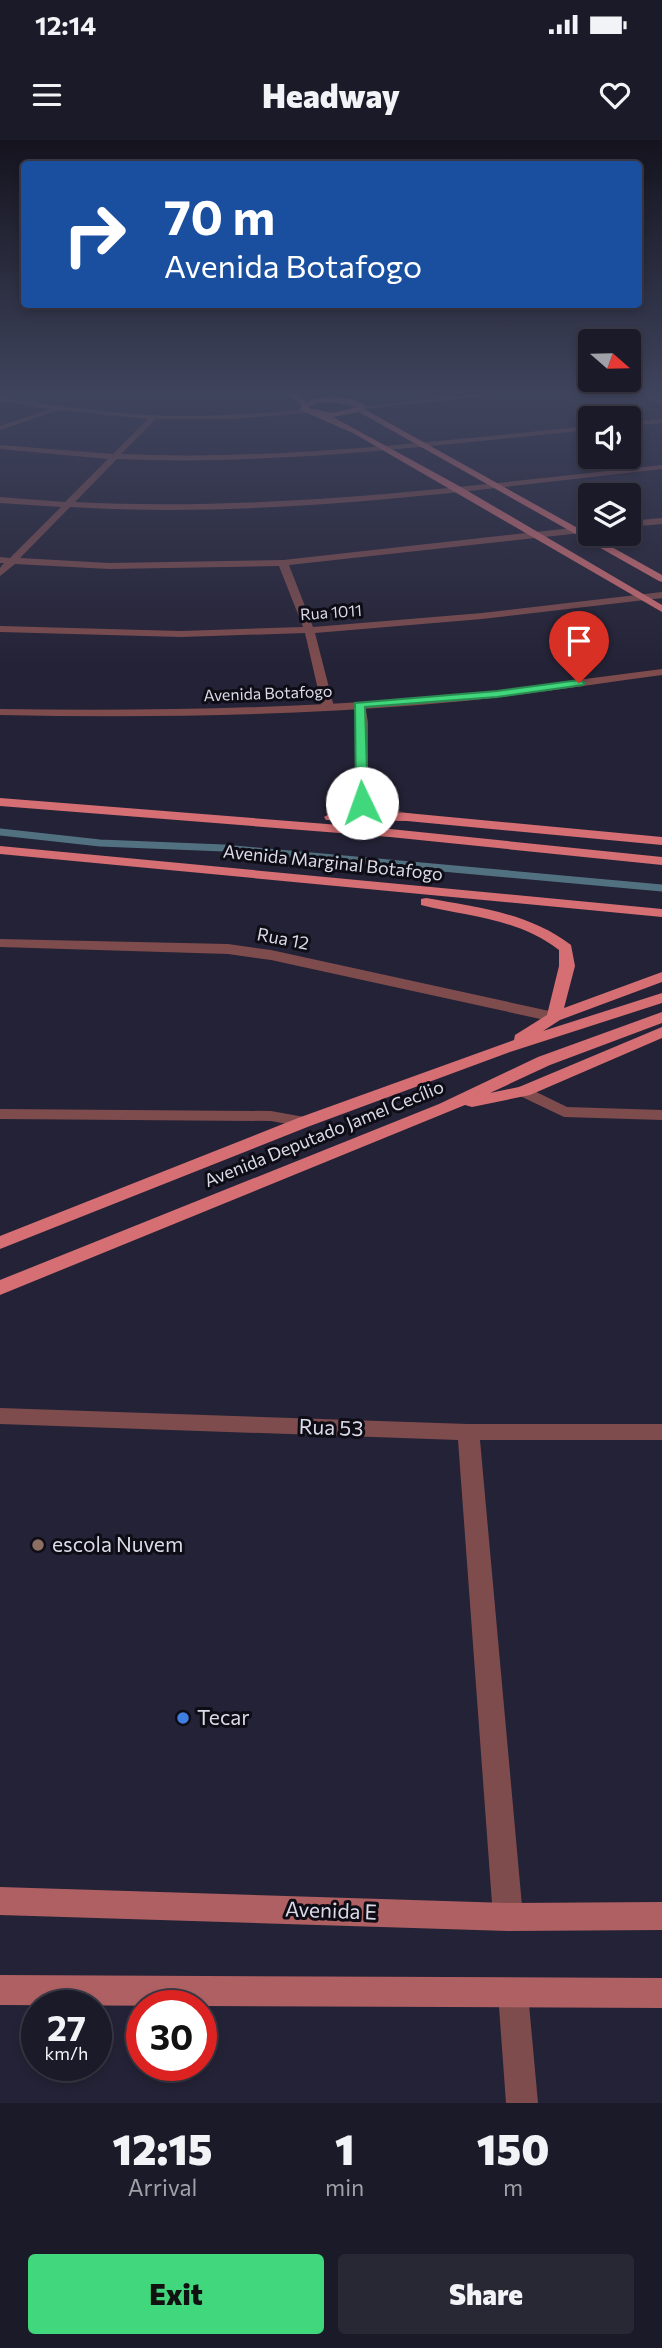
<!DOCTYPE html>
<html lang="en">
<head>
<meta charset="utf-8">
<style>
  body { margin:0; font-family:Commissioner,sans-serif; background:#282734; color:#f1f3f6; height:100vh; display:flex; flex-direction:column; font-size:26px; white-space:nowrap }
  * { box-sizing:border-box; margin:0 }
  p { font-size:23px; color:#a0a1a8 }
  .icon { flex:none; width:38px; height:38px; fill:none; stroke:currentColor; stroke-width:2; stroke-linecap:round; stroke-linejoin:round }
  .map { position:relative; height:1963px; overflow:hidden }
  .side { display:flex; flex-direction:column; background:#1b1a28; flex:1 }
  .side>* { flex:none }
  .banner { position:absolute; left:21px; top:21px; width:621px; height:147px; border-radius:7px; box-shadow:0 4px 10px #0003,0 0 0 2px #393845; background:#1a4fa0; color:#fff; overflow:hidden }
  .needle { width:46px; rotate:110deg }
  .controls { position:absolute; left:578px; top:189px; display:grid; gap:14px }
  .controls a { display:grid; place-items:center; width:63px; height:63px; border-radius:7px; background:#1b1a28; box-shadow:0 4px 10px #0003,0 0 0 2px #393845; font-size:35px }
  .speed { position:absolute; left:21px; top:1850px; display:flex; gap:14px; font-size:35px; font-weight:700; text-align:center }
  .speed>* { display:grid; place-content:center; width:91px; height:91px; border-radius:50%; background:#1b1a28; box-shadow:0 4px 10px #0003,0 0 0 2px #393845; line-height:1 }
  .speed small { font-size:18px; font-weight:400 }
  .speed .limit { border:10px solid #d22; background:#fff; color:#111 }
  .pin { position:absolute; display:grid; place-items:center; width:60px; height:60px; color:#fff; margin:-72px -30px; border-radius:50% 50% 50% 0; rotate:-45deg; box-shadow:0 0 7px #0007 }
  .pin .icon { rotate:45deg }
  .me { position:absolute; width:77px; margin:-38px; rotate:357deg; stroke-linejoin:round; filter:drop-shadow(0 0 5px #0008) }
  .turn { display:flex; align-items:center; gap:24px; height:147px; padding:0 28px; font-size:32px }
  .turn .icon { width:91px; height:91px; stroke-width:2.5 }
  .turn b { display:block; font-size:49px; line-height:60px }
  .eta { display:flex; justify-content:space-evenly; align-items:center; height:119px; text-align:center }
  .eta b { font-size:42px; font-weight:800; line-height:49px }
  .cta { display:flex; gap:14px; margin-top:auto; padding:14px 28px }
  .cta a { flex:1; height:80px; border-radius:7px; background:#41d77c; color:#111; font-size:28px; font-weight:800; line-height:80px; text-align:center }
  .cta a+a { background:#282734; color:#f1f3f6 }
  .status { display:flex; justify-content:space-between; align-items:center; height:49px; padding:0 35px; background:#1b1a28; direction:ltr }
  .status svg { height:19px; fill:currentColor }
  header { display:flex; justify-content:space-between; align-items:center; height:91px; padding:0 28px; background:#1b1a28; font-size:32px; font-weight:800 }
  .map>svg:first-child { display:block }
</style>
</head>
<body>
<div class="status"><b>12:14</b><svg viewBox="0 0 49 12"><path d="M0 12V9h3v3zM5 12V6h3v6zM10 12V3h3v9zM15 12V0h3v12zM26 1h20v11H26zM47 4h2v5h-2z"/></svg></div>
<header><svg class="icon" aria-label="menu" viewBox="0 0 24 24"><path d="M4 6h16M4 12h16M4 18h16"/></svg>Headway<svg class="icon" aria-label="heart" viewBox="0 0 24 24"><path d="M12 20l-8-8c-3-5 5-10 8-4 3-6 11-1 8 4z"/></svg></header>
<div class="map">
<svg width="662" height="1963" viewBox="0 0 662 1963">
  <rect width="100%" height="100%" fill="#242236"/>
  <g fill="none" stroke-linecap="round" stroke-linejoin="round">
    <path stroke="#527180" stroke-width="7" d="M 0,692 L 100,703 L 224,708 L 662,748"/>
    <path fill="#7e4c4d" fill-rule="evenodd" d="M 636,253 L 646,253 L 662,260 L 662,264 Z
      M 0,257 C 59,266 117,275 177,276 C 221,276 266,273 311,270 L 315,272 L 233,279 L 156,279 L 121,314 C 278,321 434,301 590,286 L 590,290 C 433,305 275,326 117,319 L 75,362 C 271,372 467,346 662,325 L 662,329 C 465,351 268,379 70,367 L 20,418 L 109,423 L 283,420 L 590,386 L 590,392 L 289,425 L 313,487 L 482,473 L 662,452 L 662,458 L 482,479 L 315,493 L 334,567 L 328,570 L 322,567 L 305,493 L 181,497 L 0,492 L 0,486 L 181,491 L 303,487 L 279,426 L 109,429 L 15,424 L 0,436 L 0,428 L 4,423 L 0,423 L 0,417 L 10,418 L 61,367 L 0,363 L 0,357 L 65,362 L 108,319 L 0,309 L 0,305 L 113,314 L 148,279 L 59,270 L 0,290 L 0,286 L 50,269 L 0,261 Z
      M 662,279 L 662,283 L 628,286 L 628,282 Z
      M 662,378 L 662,384 L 628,387 L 628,381 Z
      M 359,562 L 365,565 L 368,582 L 368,661 L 380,667 L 412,674 L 412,680 L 371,673 L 356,663 L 356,582 L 353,565 Z
      M 0,799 L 228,804 L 271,810 L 554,872 L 562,877 L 554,882 L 271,820 L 228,814 L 0,807 Z
      M 524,946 L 567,967 L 662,970 L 662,980 L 564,977 L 518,955 L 515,951 L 518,947 Z
      M 0,969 L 271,971 L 310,978 L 313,982 L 304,987 L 271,981 L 0,979 Z
      M 0,1268 L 468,1284 L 662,1284 L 662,1300 L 480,1300 L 523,1777 L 518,1787 L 508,1791 L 498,1787 L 493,1777 L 458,1300 L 0,1284 Z
      M 513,1838 L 524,1842 L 528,1853 L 538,1963 L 506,1963 L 498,1853 L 502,1842 Z"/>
    <path fill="#7e4c4d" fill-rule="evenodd" d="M 485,253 L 513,253 L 362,269 L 358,267 Z
      M 662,529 L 662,535 C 581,546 501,559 419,565 C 280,576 140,578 0,575 L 0,569 C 140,571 280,569 419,558 C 501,552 581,539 662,529 Z"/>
    <path fill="#af6062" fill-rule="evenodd" d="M 0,1747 L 508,1763 L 662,1762 L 662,1790 L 508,1791 L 0,1775 Z
      M 0,1835 L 662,1838 L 662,1868 L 0,1865 Z"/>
    <path fill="#d56f73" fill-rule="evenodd" d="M 286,253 L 294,253 L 307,262 C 323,253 350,257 365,265 L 364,269 L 662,435 L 662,442 L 659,441 L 359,272 L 333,277 L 461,347 L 662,465 L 662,472 L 353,293 L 300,270 L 302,265 ZM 334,262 L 357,267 L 333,273 L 308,268 L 316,263 Z
      M 0,658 L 390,689 L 662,717 L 662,725 L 390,697 L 0,666 Z
      M 331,673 L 407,673 L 662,697 L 662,705 L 407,681 L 326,680 L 324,677 Z
      M 0,706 L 662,769 L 662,777 L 0,714 Z
      M 426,758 C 477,767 529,773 571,805 L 575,826 L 564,868 L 662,832 L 662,842 L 560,880 L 543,891 L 662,853 L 662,863 L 510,912 L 310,986 L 0,1109 L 0,1096 L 298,978 L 514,900 L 515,895 L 547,875 L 559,826 L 559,810 C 517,778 470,777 421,765 L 421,759 Z
      M 662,872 L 662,883 L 550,925 L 490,953 L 519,947 L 662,887 L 662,898 L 530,955 L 472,967 L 465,965 L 0,1155 L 0,1140 L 439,964 L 538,917 Z"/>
  </g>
  <linearGradient id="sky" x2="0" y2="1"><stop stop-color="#14131e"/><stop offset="0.48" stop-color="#3f445d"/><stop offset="1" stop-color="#3f445d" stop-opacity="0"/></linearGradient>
  <rect width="662" height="528" fill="url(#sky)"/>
  <path fill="#41d77c" stroke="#2a8c51" stroke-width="2" d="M 579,540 L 585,543 L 583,545 L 497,557 L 365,567 L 368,663 L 362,667 L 356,663 L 355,563 L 497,551 Z"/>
  <circle fill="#8d6e63" stroke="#0e0d16" stroke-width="2.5" cx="38" cy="1405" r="7"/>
  <circle fill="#3f7fe0" stroke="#0e0d16" stroke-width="2.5" cx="183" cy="1578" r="7"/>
  <g text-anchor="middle" stroke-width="6" stroke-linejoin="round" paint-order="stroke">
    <g font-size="16" fill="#dbdbe8" stroke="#0e0d16">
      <text transform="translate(331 472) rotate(-4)" y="6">Rua 1011</text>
      <text transform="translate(268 553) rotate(-2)" y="6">Avenida Botafogo</text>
    </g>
    <g font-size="18" fill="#dbdbe8" stroke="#0e0d16">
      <text transform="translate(333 723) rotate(6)" y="6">Avenida Marginal Botafogo</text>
      <text transform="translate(283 799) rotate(11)" y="6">Rua 12</text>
      <text transform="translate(324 994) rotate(-22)" y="6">Avenida Deputado Jamel Cecílio</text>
    </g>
    <g font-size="21" fill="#dbdbe8" stroke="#0e0d16">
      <text transform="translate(331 1288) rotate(2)" y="7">Rua 53</text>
      <text transform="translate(331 1771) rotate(2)" y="7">Avenida E</text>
    </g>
    <g font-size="21" fill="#dbdbe8" stroke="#0e0d16" text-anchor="start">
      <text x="52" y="1412">escola Nuvem</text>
      <text x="197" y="1585">Tecar</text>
    </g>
  </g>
</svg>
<div class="controls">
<a><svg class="needle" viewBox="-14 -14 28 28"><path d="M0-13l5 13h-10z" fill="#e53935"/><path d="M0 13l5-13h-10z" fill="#a0a1a8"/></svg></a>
<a><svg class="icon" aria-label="sound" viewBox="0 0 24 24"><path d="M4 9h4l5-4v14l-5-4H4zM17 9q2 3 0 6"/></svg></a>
<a><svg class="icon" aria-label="layers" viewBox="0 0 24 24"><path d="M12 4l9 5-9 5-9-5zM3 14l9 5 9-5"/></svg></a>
</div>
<div class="speed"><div>27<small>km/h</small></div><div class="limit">30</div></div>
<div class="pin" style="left:579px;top:543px;background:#d93025"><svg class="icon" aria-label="arrive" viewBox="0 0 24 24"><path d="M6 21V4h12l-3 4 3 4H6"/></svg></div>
<svg class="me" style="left:362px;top:663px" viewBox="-20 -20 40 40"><circle r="19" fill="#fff"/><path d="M0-13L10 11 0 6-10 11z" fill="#41d77c"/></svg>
<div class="banner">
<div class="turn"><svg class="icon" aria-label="right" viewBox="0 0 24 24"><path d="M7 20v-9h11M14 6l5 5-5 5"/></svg><div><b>70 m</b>Avenida Botafogo</div></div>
</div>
</div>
<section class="side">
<div class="eta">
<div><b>12:15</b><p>Arrival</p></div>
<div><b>1</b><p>min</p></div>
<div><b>150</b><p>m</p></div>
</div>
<div class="cta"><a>Exit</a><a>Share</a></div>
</section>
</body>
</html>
